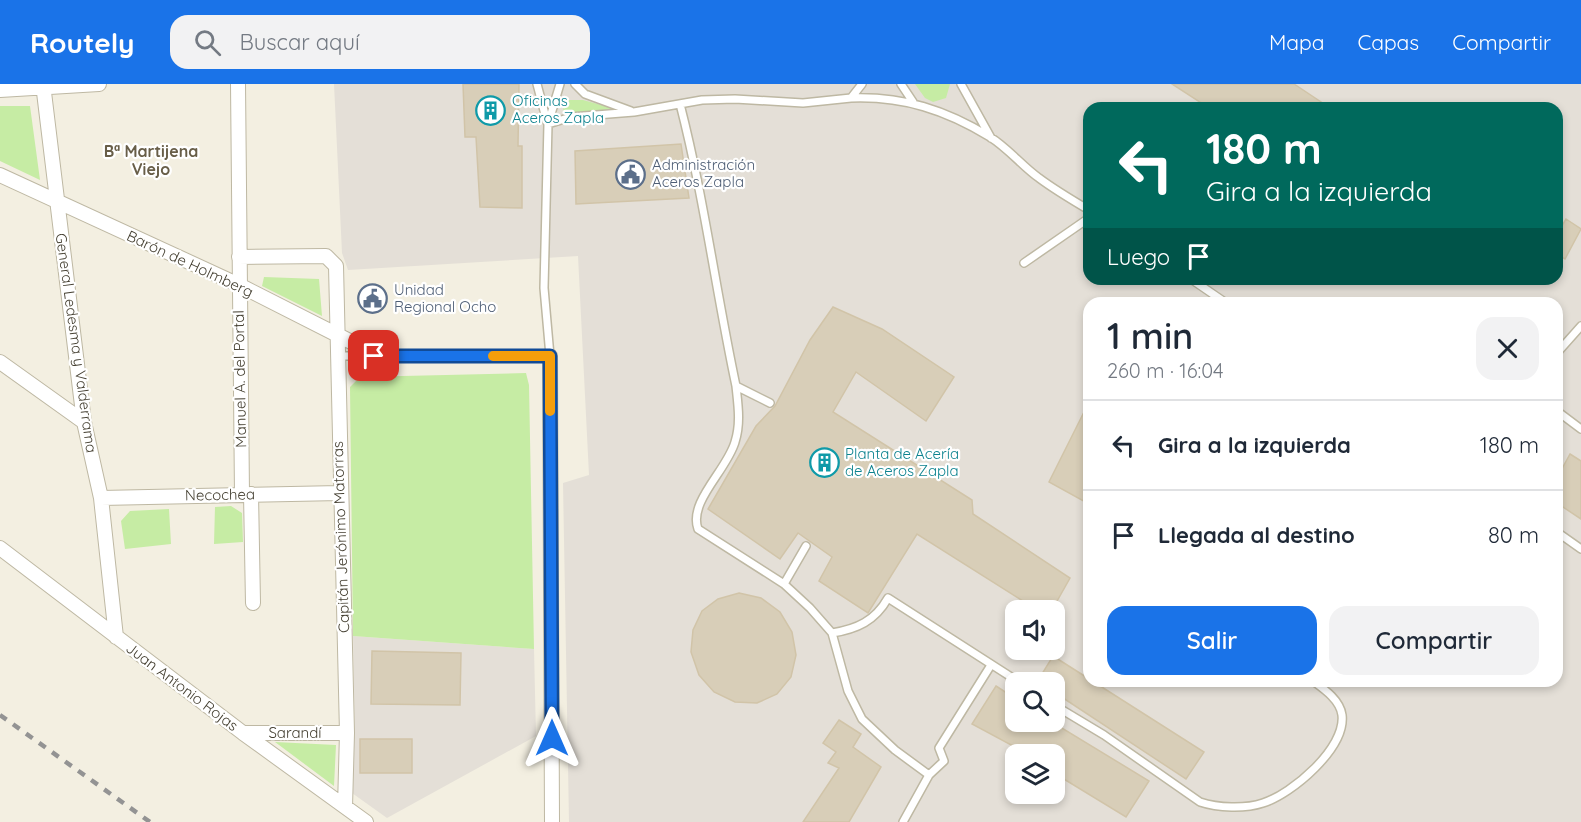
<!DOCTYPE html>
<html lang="es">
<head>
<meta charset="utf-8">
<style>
  body { margin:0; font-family:Quicksand,sans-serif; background:#f2f2f3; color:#1f2937; height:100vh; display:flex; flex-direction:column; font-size:22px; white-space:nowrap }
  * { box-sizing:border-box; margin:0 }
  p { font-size:20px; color:#747a83 }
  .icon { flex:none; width:33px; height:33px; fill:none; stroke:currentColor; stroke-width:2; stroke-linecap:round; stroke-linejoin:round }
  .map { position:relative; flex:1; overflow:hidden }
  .side { position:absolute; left:1083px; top:213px; width:480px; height:390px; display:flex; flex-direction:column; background:#fff; border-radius:18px; box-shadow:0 3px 9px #0003 }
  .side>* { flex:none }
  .hud { position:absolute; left:1083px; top:18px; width:480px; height:183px; border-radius:18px; box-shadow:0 3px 9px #0003; background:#00695c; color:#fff; overflow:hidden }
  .buttons { position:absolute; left:1005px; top:516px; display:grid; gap:12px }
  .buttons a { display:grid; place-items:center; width:60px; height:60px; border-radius:12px; background:#fff; box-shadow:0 3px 9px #0003; font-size:30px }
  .pin { position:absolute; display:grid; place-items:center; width:51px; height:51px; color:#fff; margin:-26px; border-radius:12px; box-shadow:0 3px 9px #0006 }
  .me { position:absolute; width:66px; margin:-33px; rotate:0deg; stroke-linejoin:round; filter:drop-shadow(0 0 4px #0008) }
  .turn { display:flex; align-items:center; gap:21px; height:126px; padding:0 24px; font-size:27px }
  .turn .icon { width:78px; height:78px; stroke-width:2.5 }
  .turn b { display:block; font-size:42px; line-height:51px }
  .then { display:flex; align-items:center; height:57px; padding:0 24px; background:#0003; gap:12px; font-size:22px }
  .round { display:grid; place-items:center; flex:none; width:63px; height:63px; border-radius:18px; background:#f2f2f3 }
  .headline { display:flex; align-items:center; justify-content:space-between; height:102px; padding:0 24px }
  h1 { font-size:36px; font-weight:600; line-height:45px }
  .action { display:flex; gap:12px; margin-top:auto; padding:12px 24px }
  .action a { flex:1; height:69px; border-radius:18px; background:#1a73e8; color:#fff; font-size:24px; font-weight:600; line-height:69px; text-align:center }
  .action a+a { background:#f2f2f3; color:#1f2937 }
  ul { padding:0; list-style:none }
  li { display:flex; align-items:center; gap:18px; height:90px; padding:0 24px; border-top:2px solid #e0e1e3 }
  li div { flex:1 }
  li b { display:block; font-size:22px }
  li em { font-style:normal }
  header { display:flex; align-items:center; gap:36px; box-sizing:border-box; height:84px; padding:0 30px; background:#1a73e8; color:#fff }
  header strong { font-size:28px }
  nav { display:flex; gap:33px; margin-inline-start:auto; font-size:21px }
  .search { width:420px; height:54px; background:#f2f2f3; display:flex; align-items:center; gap:15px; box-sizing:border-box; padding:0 21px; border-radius:18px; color:#747a83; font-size:22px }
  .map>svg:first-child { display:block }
</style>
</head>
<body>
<header>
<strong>Routely</strong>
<div class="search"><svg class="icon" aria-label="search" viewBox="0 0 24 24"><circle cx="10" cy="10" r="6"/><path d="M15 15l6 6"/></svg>Buscar aquí</div>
<nav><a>Mapa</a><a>Capas</a><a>Compartir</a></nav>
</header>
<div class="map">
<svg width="1581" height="738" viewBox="0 0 1581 738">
  <rect width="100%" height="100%" fill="#f3efe1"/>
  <path fill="#e4dfd7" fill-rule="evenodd" d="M 334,0 L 1581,0 L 1581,738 L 569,738 L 563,399 L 589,391 L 578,172 L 348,186 L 342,169 ZM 1089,24 L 1557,24 L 1557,195 L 1089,195 ZM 1089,219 L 1557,219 L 1557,597 L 1089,597 ZM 1016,526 L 1054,526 L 1054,566 L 1016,566 ZM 1016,598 L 1054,598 L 1054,638 L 1016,638 ZM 1016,670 L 1054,670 L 1054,710 L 1016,710 Z
    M 353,552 L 534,565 L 536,652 L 387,734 L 352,709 L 352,653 L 355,652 Z"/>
  <path fill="#c6eca4" d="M 915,0 L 950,0 L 946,14 L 933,18 L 925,14 Z
    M 564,16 L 583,16 L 616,25 L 569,29 L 563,28 Z
    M 0,22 L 30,22 L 40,96 L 0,77 Z
    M 264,193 L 319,195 L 322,232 L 262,202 Z
    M 526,289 L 529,301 L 534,565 L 353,552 L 350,303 L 360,293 Z
    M 231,422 L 242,429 L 243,458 L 214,460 L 215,423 Z
    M 169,425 L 171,460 L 125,465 L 121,437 L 130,427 Z
    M 275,658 L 336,661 L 334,702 Z"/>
  <path fill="#d8ceb8" stroke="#d1c4a8" stroke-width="1.5" d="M 463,0 L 519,0 L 518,62 L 522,62 L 522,124 L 480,123 L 476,53 L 465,53 Z
    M 1172,0 L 1294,0 L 1330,24 L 1209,24 Z
    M 681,60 L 689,114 L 576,120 L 575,67 Z
    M 1566,135 L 1581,145 L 1565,175 L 1557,170 L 1557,150 Z
    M 833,223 L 882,245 L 954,293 L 926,337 L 856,288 L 833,328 L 972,416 L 973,430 L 1070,494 L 1052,526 L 1037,526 L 917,450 L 868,529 L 819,497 L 832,473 L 798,449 L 780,475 L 708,425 L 756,342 L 775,322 L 810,256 Z
    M 1089,318 L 1089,420 L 1049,398 Z
    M 1570,370 L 1581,377 L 1581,435 L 1557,419 L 1557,394 Z
    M 739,509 L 761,514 L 780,528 L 792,548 L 796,571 L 791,593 L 777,610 L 757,619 L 735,618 L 714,608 L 699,591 L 691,568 L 693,546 L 702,527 L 718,515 Z
    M 372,567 L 461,569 L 460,621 L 371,620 Z
    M 1053,572 L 1204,668 L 1186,695 L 1054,608 L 1054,598 L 1037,598 Z
    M 996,602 L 1016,615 L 1016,638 L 1052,638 L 1149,697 L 1126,733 L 1054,689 L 1054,670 L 1028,670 L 972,640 Z
    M 839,636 L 861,650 L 853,663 L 881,683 L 849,738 L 803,738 L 839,684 L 828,679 L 836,668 L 823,659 Z
    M 360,655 L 412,655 L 412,689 L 360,689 Z"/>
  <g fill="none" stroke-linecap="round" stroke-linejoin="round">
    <defs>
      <path id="service" d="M 537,0 L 547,38
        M 575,0 L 585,10 L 631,27
        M 901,0 L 913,18
        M 961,0 L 991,54
        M 851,14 C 903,12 946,26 990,53 C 1008,64 1022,82 1039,94 C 1055,106 1072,116 1089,126
        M 680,20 C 704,113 716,208 736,302 L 770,319
        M 548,40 L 571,33 L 634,28 L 702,16 L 735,15 L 803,19 L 851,14 L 862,0
        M 1024,179 L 1089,134
        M 1191,195 L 1226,219
        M 1557,269 L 1581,242
        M 338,272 L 550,272 L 544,204 L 548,40 L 560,0
        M 736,302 C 738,321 741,339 735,358 C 727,386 688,418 698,445 L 784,500 L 806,462
        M 1557,327 L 1581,345
        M 1557,448 L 1581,465
        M 784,500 L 810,524 L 832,549 C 857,545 875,537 888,514 L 1019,598
        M 832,549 L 848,607 L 862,635 L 895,666 L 929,691
        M 1054,621 L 1104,651 L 1200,718 C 1218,724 1245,725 1263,719 C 1292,710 1346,664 1342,631 C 1340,616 1324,605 1313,597
        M 903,738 L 929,691 L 944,677 L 939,664 L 991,581"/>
      <path id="minor" d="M 43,0 L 84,338 L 101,414 L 116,553
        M 238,0 L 242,411
        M 0,6 L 99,0
        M 0,91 L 239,201 L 379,272
        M 239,173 L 326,172 L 336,182 L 347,649 L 345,723
        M 550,272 L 552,738
        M 0,278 L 84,338
        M 251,410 L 253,519
        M 101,414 L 340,409
        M 0,464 L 243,649 L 366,738
        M 243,649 L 347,649"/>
    </defs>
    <use href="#service" stroke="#beb8a3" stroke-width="10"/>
    <use href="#minor" stroke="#beb8a3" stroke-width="16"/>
    <use href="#service" stroke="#fff" stroke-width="7"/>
    <use href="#minor" stroke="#fff" stroke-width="14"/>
    <path stroke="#939393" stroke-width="4.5" stroke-dasharray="8 8" stroke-linecap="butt" d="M 0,631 L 150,738"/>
  </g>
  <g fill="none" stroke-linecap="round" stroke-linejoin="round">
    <defs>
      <path id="route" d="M 374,272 L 550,272 L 552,654"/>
    </defs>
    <use href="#route" stroke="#114b97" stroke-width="15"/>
    <use href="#route" stroke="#1a73e8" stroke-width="10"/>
    <path stroke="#f59e0b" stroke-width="10" d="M 493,272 L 550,272 L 550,327"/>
  </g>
  <defs>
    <symbol id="building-ring" viewBox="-11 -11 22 22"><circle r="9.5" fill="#fff" stroke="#0f9aa8" stroke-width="1.5"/><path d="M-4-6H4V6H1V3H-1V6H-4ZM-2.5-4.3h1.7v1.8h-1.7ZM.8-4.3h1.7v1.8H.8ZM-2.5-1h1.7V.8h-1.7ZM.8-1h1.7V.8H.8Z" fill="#0f9aa8"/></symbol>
    <symbol id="civic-ring" viewBox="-11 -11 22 22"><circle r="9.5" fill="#fff" stroke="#5c6f8a" stroke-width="1.5"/><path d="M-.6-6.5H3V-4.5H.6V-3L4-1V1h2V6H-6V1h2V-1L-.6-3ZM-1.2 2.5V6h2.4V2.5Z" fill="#5c6f8a"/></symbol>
  </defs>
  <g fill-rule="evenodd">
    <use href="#building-ring" x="474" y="10" width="33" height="33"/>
    <use href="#civic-ring" x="614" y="74" width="33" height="33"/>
    <use href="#civic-ring" x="356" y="198" width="33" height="33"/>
    <use href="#building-ring" x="808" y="362" width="33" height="33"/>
  </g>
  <g text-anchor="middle" stroke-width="4.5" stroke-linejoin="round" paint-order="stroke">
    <g font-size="15" fill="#0d838f" stroke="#fff" text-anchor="start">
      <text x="512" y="22">Oficinas<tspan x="512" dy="17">Aceros Zapla</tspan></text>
      <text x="845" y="375">Planta de Acería<tspan x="845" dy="17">de Aceros Zapla</tspan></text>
    </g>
    <g font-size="15" fill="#4e5e75" stroke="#fff" text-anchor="start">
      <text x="652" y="86">Administración<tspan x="652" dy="17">Aceros Zapla</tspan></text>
      <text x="394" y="211">Unidad<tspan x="394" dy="17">Regional Ocho</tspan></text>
    </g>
    <g font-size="15" fill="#443f31" stroke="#fff">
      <text transform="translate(190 180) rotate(25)" y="5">Barón de Holmberg</text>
      <text transform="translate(76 259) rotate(82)" y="5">General Ledesma y Valderrama</text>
      <text transform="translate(240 295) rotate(-91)" y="5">Manuel A. del Portal</text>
      <text transform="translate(220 411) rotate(-1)" y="5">Necochea</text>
      <text transform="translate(341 453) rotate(-92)" y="5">Capitán Jerónimo Matorras</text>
      <text transform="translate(182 603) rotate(37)" y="5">Juan Antonio Rojas</text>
      <text x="295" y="654">Sarandí</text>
    </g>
    <g font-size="16" font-weight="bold" fill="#685e48" stroke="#fff">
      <text x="151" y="73">Bª Martijena<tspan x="151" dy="18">Viejo</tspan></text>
    </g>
  </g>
</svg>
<div class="buttons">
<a><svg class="icon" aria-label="sound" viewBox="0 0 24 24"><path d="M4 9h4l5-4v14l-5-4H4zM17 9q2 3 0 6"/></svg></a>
<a><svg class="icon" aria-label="search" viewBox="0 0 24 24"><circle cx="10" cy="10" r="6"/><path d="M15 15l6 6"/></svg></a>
<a><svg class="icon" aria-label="layers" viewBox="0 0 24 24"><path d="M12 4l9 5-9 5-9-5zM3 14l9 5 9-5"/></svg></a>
</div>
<div class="pin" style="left:374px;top:272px;background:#d93025"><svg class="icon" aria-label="arrive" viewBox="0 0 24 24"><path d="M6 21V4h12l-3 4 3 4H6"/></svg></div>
<svg class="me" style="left:552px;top:654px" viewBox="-20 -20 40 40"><path d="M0-17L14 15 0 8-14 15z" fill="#1a73e8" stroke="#fff" stroke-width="4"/></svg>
<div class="hud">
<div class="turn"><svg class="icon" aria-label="left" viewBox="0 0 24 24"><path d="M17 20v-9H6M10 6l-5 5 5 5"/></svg><div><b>180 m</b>Gira a la izquierda</div></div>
<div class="then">Luego<svg class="icon" aria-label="arrive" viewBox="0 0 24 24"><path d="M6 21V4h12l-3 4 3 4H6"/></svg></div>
</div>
<section class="side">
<div class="headline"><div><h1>1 min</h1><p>260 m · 16:04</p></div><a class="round"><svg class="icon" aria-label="close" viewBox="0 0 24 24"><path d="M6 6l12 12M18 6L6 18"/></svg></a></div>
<ul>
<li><svg class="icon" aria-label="left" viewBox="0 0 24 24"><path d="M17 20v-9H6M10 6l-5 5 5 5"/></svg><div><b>Gira a la izquierda</b></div><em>180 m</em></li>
<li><svg class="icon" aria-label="arrive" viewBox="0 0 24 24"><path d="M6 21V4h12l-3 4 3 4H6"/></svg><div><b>Llegada al destino</b></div><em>80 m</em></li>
</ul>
<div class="action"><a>Salir</a><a>Compartir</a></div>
</section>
</div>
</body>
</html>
